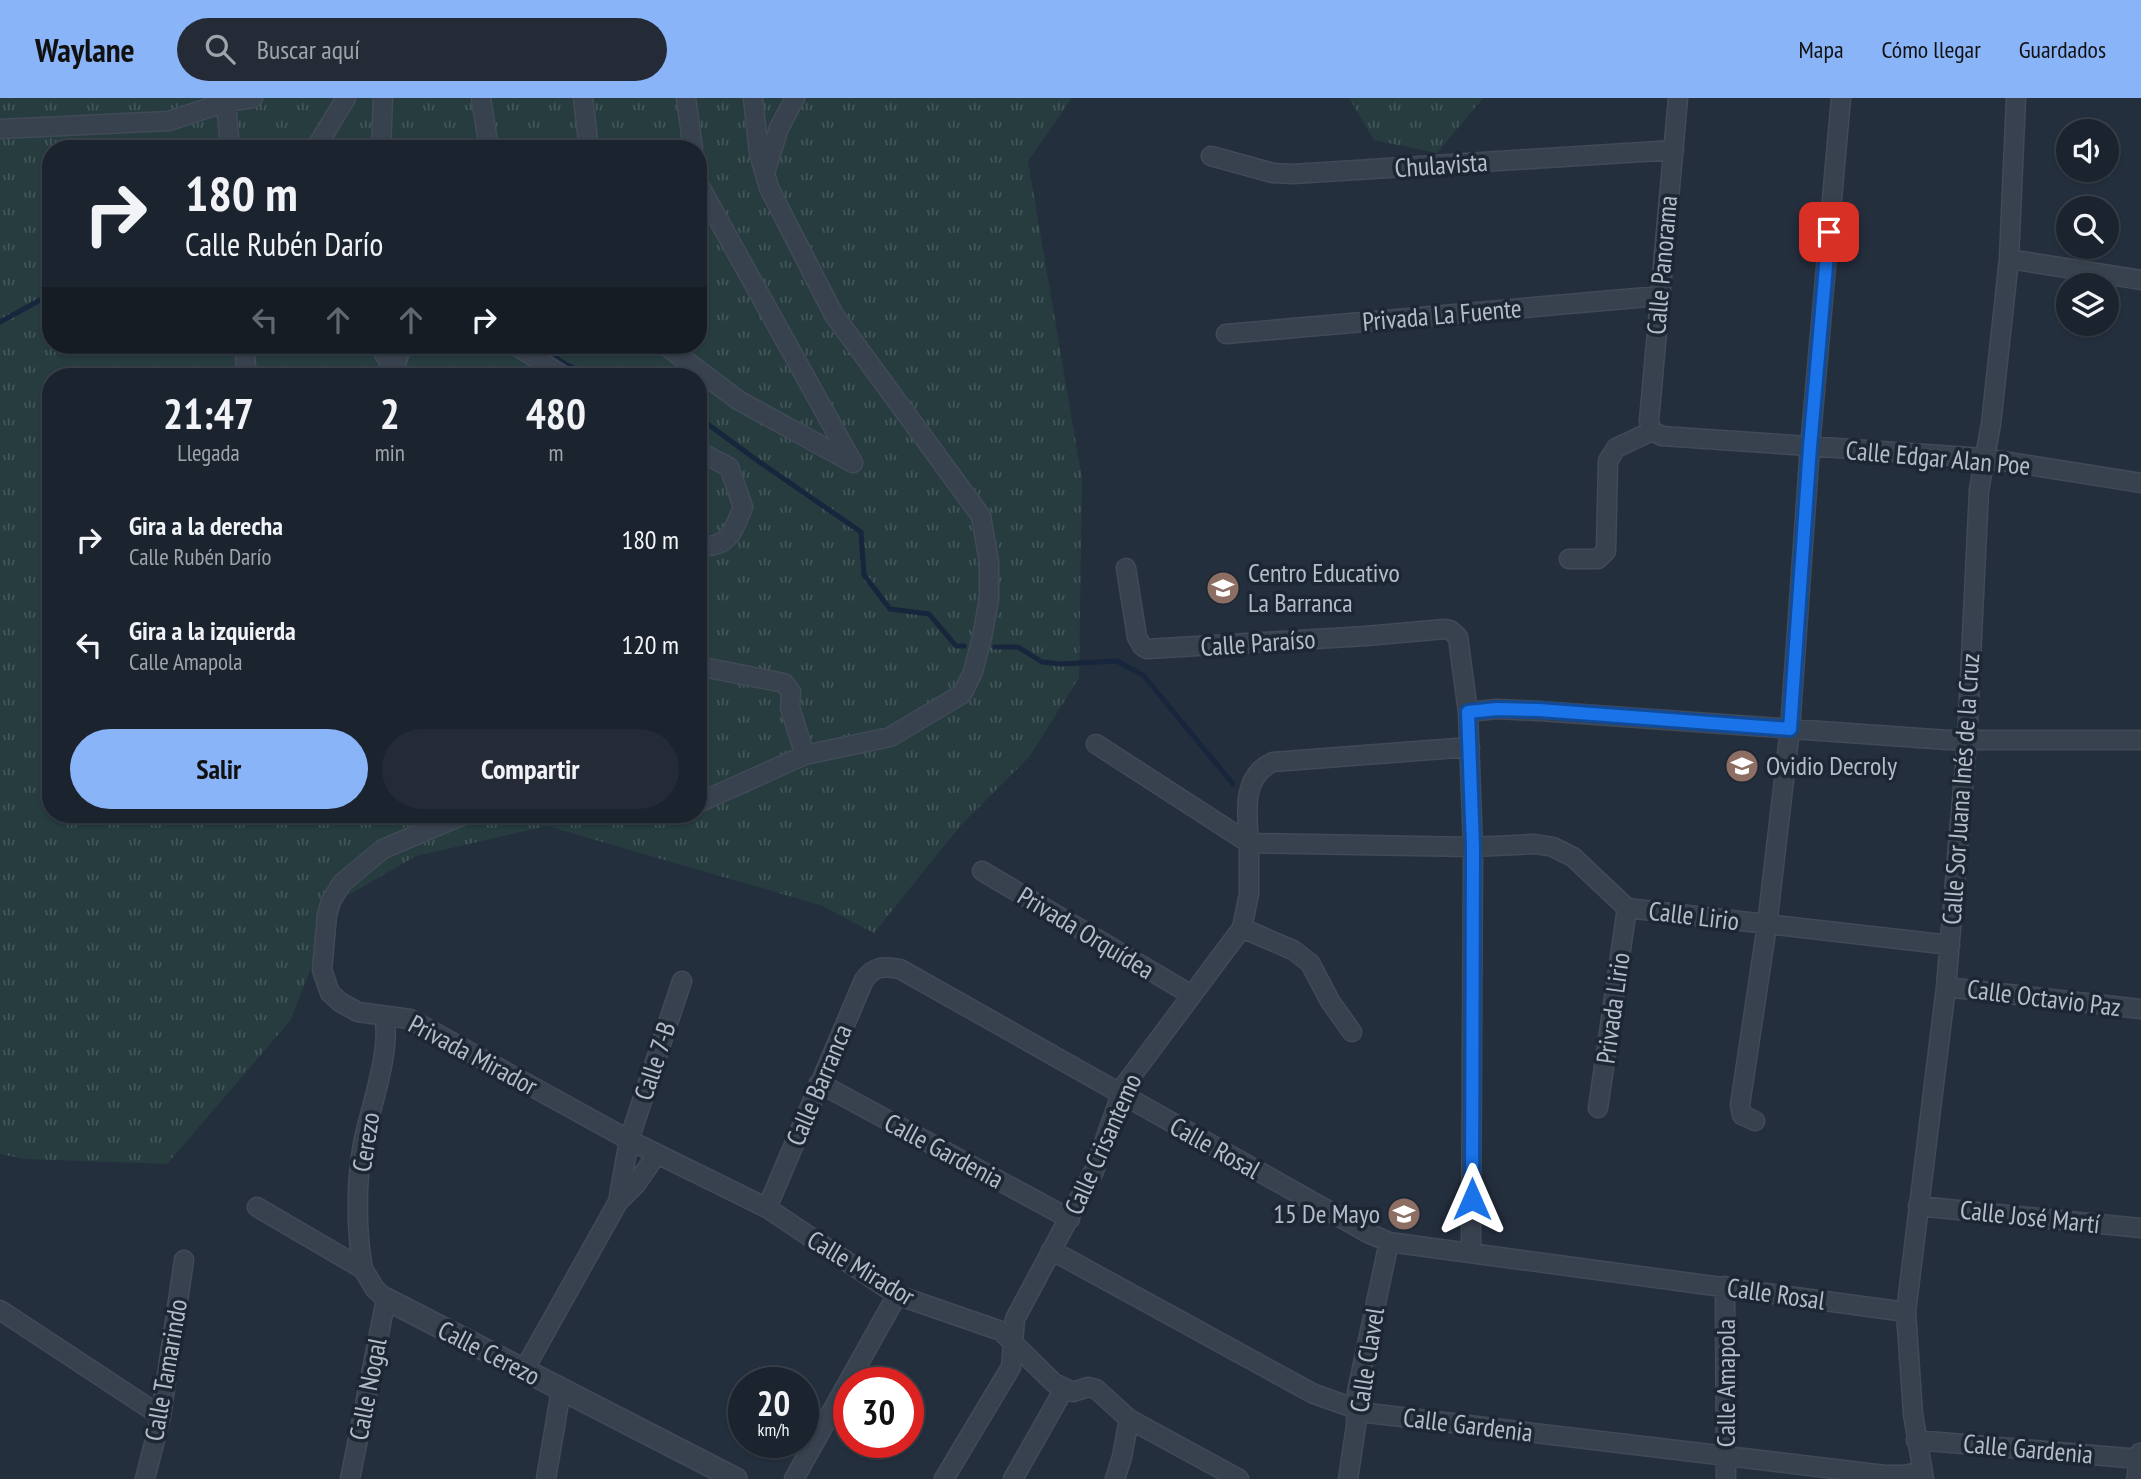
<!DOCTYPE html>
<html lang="es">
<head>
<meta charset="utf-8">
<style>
  body { margin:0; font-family:"PT Sans Narrow",sans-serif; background:#242b36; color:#f1f3f6; height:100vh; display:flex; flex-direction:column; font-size:26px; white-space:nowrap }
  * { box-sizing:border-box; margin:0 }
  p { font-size:23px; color:#a0a4aa }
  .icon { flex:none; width:38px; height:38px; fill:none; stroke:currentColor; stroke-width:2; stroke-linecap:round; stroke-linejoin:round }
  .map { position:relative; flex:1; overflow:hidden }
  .details { position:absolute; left:42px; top:270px; width:665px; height:455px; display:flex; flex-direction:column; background:#1b232e; border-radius:28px; box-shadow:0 2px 5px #0004,0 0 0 2px #39404a }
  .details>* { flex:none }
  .hud { position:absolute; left:42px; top:42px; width:665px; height:214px; border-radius:28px; box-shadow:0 2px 5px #0004,0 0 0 2px #39404a; background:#1b232e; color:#f1f3f6; overflow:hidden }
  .fabs { position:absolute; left:2056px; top:21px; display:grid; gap:14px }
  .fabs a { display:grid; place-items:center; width:63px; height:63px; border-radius:50%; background:#1b232e; box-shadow:0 2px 5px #0004,0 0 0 2px #39404a; font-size:35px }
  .speed { position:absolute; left:728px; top:1269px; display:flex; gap:14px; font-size:35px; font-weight:700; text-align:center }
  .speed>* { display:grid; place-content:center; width:91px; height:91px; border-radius:50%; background:#1b232e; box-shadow:0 2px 5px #0004,0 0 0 2px #39404a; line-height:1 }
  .speed small { font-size:18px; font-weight:400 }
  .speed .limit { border:10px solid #d22; background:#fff; color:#111 }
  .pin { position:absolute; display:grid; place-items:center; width:60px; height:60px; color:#fff; margin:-30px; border-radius:14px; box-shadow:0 4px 10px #0006 }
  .me { position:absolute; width:77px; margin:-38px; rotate:0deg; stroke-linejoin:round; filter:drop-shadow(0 0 5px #0008) }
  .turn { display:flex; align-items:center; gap:24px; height:147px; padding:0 28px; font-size:32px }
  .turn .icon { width:91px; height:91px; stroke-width:2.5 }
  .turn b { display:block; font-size:49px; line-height:60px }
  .lanes { display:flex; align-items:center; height:66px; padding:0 28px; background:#0003; justify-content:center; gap:35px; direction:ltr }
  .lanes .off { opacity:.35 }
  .eta { display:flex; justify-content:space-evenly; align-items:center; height:119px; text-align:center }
  .eta b { font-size:42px; font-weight:700; line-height:49px }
  .primary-button { display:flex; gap:14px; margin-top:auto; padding:14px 28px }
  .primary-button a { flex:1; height:80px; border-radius:42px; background:#8ab4f8; color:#111; font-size:28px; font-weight:700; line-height:80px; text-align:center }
  .primary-button a+a { background:#242b36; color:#f1f3f6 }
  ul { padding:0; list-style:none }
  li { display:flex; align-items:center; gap:21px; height:105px; padding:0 28px }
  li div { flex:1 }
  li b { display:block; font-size:26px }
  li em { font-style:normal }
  header { display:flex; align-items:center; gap:42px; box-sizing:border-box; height:98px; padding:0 35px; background:#8ab4f8; color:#111 }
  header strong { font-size:33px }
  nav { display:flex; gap:38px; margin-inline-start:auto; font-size:24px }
  .search { width:490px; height:63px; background:#242b36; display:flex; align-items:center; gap:18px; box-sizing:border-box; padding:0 24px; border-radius:38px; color:#a0a4aa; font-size:26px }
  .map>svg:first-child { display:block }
</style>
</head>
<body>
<header>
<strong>Waylane</strong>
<div class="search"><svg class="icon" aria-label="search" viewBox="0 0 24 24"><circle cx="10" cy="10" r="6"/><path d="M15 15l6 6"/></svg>Buscar aquí</div>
<nav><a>Mapa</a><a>Cómo llegar</a><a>Guardados</a></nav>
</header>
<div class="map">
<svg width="2141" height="1381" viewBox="0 0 2141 1381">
  <defs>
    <pattern id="park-tufts" width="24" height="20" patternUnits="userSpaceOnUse" patternTransform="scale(1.75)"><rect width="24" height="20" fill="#263c3f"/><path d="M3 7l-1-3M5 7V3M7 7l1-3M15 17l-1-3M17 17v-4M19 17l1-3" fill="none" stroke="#435659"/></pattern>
  </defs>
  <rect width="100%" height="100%" fill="#242f3e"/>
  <path fill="url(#park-tufts)" fill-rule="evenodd" d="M 0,0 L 1072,0 L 1028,63 L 1082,381 L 1079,580 L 1029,659 L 961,727 L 874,835 L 820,807 L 547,728 L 416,758 L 338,803 L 290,923 L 167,1066 L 25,1061 L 0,1056 ZM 51,51 L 698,51 L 698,247 L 51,247 ZM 51,278 L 698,278 L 698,716 L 51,716 Z
    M 1349,0 L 1483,0 L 1437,55 L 1374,42 Z"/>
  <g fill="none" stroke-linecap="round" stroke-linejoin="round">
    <path stroke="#17263c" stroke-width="5" d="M 0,224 L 51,196
      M 536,247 L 567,267 L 595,278
      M 698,319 L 758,363 L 861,434 L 864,477 L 890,511 L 929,516 L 956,548 L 964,548
      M 995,549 L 1018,549 L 1042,564 L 1061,566 L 1117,563 L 1143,577 L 1233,686"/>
    <defs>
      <path id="minor" d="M 481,0 L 489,51
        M 583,0 L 589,51
        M 686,0 L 693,51
        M 226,4 L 230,51
        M 0,31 L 169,23 L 226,4 L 253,0
        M 315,51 L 346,0
        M 381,51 L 383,0
        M 1211,58 L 1273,75 L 1293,76 L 1674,52
        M 766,72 L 779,30 L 795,0
        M 698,85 L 853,365
        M 2009,161 L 2141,182
        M 1226,236 L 1659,198
        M 244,247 L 247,278
        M 379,247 L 394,272 L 404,278
        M 515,247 L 564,278
        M 665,247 L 738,302 L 853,365
        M 392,278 L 402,247
        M 1652,333 L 1662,338 L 1984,360 L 2141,385
        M 1652,333 L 1649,323 L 1678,0
        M 698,353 L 729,369 L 743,409 C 733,433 729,451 698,448
        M 1569,461 L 1598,461 L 1606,453 L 1608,363 L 1616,350 L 1652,333
        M 1126,470 L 1137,539 L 1142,548 L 1147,551 L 1366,538 L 1445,531 L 1450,532 L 1458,539 L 1468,614 L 1473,749 L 1471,1155
        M 698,568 L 784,585 L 791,594 L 790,610 L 805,657
        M 1468,614 L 1497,611 L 1539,613 L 1948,642 L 2141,642
        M 1470,649 L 1273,664 C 1241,678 1247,716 1249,745 L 1473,749 L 1535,746 L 1553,749 L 1573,759 L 1627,810 L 1950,847
        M 698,705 L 805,657 L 890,639 L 962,596 L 973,574 L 982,539 L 989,501 L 989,464 L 981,418 L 834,217 L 769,90 L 759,55 L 753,0
        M 466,716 L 383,751 L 342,785 L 331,803 L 327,817 L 322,872 L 330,895 L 340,904 L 358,914 L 410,921 L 629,1042 L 767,1110 L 897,1197 L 1001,1233 L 1054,1285 L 1073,1294 L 1088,1289 L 1096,1291 L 1129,1321 L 1239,1381
        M 982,773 L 1190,896
        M 1242,830 L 1293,852 L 1310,865 L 1330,903 L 1352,934
        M 1946,889 L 2141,911
        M 819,985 L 1070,1121
        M 1598,1010 L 1627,810
        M 1755,1023 L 1742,1017 L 1740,1007 L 1767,827 L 1790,631 L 1810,349 L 1841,0
        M 618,1104 L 629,1042 L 682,883
        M 1918,1108 L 2141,1130
        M 257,1109 L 363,1171 L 375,1191 L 386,1201 L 350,1381
        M 767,1110 L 864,882 C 874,868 884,868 900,871 L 1368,1135 L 1389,1144 L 1906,1214
        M 1051,1152 L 1314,1296 L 1368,1315 L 1885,1377 L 1905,1377 L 1922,1373
        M 363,1171 C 356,1134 356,1082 363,1046 C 370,1010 392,952 384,918
        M 1725,1188 L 1726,1381
        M 0,1212 L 161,1318
        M 524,1272 L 618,1104 L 636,1086 L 657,1056
        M 1916,1342 L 2140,1361
        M 145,1381 L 161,1318 L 184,1162
        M 546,1381 L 561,1292
        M 794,1381 L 897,1197
        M 944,1381 L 1011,1269 L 1015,1221 L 1094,1073 L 1124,988 L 1242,830 L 1249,796 L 1249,745 L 1096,646
        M 1013,1381 L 1064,1291
        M 1115,1381 L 1122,1359 L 1129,1321
        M 1348,1381 L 1356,1328 L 1357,1294 L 1389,1144
        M 1924,1381 L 1913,1316 L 1906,1214 L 1946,889 L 1967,643 L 1979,392 L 1991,326 L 2009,161 L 2016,0"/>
      <path id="tertiary" d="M 386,1201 L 736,1381
        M 2138,1381 L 2141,1356"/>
    </defs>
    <use href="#minor" stroke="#414a57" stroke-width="21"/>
    <use href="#tertiary" stroke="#414a57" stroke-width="24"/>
    <use href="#minor" stroke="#38414e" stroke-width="18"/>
    <use href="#tertiary" stroke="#38414e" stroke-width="21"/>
  </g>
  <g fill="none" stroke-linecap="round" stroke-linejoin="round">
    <defs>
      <path id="route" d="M 1472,1101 L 1473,749 L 1468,614 L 1497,611 L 1539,612 L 1790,631 L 1810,349 L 1829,134"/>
    </defs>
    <use href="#route" stroke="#114b97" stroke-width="18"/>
    <use href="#route" stroke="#1a73e8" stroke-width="12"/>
  </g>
  <defs>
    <symbol id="school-disc" viewBox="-11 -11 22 22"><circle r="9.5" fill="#8d6e63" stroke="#1d2633"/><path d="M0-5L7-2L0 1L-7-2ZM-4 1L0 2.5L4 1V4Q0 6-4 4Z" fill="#fff"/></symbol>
  </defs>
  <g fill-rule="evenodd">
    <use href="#school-disc" x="1204" y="471" width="38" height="38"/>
    <use href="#school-disc" x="1723" y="649" width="38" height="38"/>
    <use href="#school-disc" x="1385" y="1097" width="38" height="38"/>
  </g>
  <g text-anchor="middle" stroke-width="7" stroke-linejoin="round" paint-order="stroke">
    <g font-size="26" fill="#b4bcc9" stroke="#1d2633">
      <text transform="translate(1441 67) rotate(-4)" y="9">Chulavista</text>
      <text transform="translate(1662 167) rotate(-85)" y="9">Calle Panorama</text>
      <text transform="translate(1442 217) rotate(-5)" y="9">Privada La Fuente</text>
      <text transform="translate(1938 360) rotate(5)" y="9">Calle Edgar Alan Poe</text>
      <text transform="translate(1258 545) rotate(-4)" y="9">Calle Paraíso</text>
      <text transform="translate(1961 691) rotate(-86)" y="9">Calle Sor Juana Inés de la Cruz</text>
      <text transform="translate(1694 818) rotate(7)" y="9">Calle Lirio</text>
      <text transform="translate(1086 835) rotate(31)" y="9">Privada Orquídea</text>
      <text transform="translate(2044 900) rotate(7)" y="9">Calle Octavio Paz</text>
      <text transform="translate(1613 910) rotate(-82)" y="9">Privada Lirio</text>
      <text transform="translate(473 957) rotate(28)" y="9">Privada Mirador</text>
      <text transform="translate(655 963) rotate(-72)" y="9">Calle 7-B</text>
      <text transform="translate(819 987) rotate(-67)" y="9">Calle Barranca</text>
      <text transform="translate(366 1044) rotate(-81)" y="9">Cerezo</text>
      <text transform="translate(1103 1046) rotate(-66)" y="9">Calle Crisantemo</text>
      <text transform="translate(1215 1050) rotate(29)" y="9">Calle Rosal</text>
      <text transform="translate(944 1053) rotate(28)" y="9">Calle Gardenia</text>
      <text transform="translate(2030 1119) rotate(6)" y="9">Calle José Martí</text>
      <text transform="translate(861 1170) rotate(31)" y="9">Calle Mirador</text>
      <text transform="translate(1776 1196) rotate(8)" y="9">Calle Rosal</text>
      <text transform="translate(489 1255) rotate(27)" y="9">Calle Cerezo</text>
      <text transform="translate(1367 1262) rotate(-81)" y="9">Calle Clavel</text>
      <text transform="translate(166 1272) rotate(-80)" y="9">Calle Tamarindo</text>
      <text transform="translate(1726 1285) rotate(-90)" y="9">Calle Amapola</text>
      <text transform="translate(368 1291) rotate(-79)" y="9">Calle Nogal</text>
      <text transform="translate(1468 1327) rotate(7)" y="9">Calle Gardenia</text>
      <text transform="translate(2028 1351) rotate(5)" y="9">Calle Gardenia</text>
    </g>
    <g font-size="26" fill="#b4bcc9" stroke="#1d2633" text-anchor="start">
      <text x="1248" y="484">Centro Educativo<tspan x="1248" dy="30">La Barranca</tspan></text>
      <text x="1766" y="677">Ovidio Decroly</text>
      <text x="1380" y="1125" text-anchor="end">15 De Mayo</text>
    </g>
  </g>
</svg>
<div class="fabs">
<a><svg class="icon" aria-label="sound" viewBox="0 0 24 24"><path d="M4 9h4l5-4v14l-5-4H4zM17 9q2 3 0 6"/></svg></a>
<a><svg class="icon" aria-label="search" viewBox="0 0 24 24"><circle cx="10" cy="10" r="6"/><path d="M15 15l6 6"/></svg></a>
<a><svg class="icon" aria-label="layers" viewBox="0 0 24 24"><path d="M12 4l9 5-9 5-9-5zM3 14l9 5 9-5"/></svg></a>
</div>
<div class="speed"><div>20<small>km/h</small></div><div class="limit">30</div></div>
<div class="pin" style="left:1829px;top:134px;background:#d93025"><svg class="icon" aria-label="arrive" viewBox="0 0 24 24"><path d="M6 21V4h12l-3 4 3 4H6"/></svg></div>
<svg class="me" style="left:1472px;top:1101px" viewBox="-20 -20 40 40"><path d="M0-17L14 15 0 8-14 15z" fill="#1a73e8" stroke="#fff" stroke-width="4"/></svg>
<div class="hud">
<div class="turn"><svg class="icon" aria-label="right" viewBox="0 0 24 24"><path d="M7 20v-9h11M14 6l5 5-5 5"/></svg><div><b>180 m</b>Calle Rubén Darío</div></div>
<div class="lanes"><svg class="icon off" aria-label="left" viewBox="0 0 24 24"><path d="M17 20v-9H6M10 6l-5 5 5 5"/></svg><svg class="icon off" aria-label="ahead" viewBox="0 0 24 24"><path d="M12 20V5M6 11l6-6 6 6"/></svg><svg class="icon off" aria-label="ahead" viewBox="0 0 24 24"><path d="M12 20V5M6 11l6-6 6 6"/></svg><svg class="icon" aria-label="right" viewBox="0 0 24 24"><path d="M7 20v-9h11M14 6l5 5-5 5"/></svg></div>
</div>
<section class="details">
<div class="eta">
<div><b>21:47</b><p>Llegada</p></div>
<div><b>2</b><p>min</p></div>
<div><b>480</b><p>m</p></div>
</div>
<ul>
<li><svg class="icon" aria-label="right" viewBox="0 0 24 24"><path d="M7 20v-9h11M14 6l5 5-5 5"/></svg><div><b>Gira a la derecha</b><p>Calle Rubén Darío</p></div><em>180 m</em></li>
<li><svg class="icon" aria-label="left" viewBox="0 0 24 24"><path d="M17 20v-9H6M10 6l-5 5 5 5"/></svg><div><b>Gira a la izquierda</b><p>Calle Amapola</p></div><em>120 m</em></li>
</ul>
<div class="primary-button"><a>Salir</a><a>Compartir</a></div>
</section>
</div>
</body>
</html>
